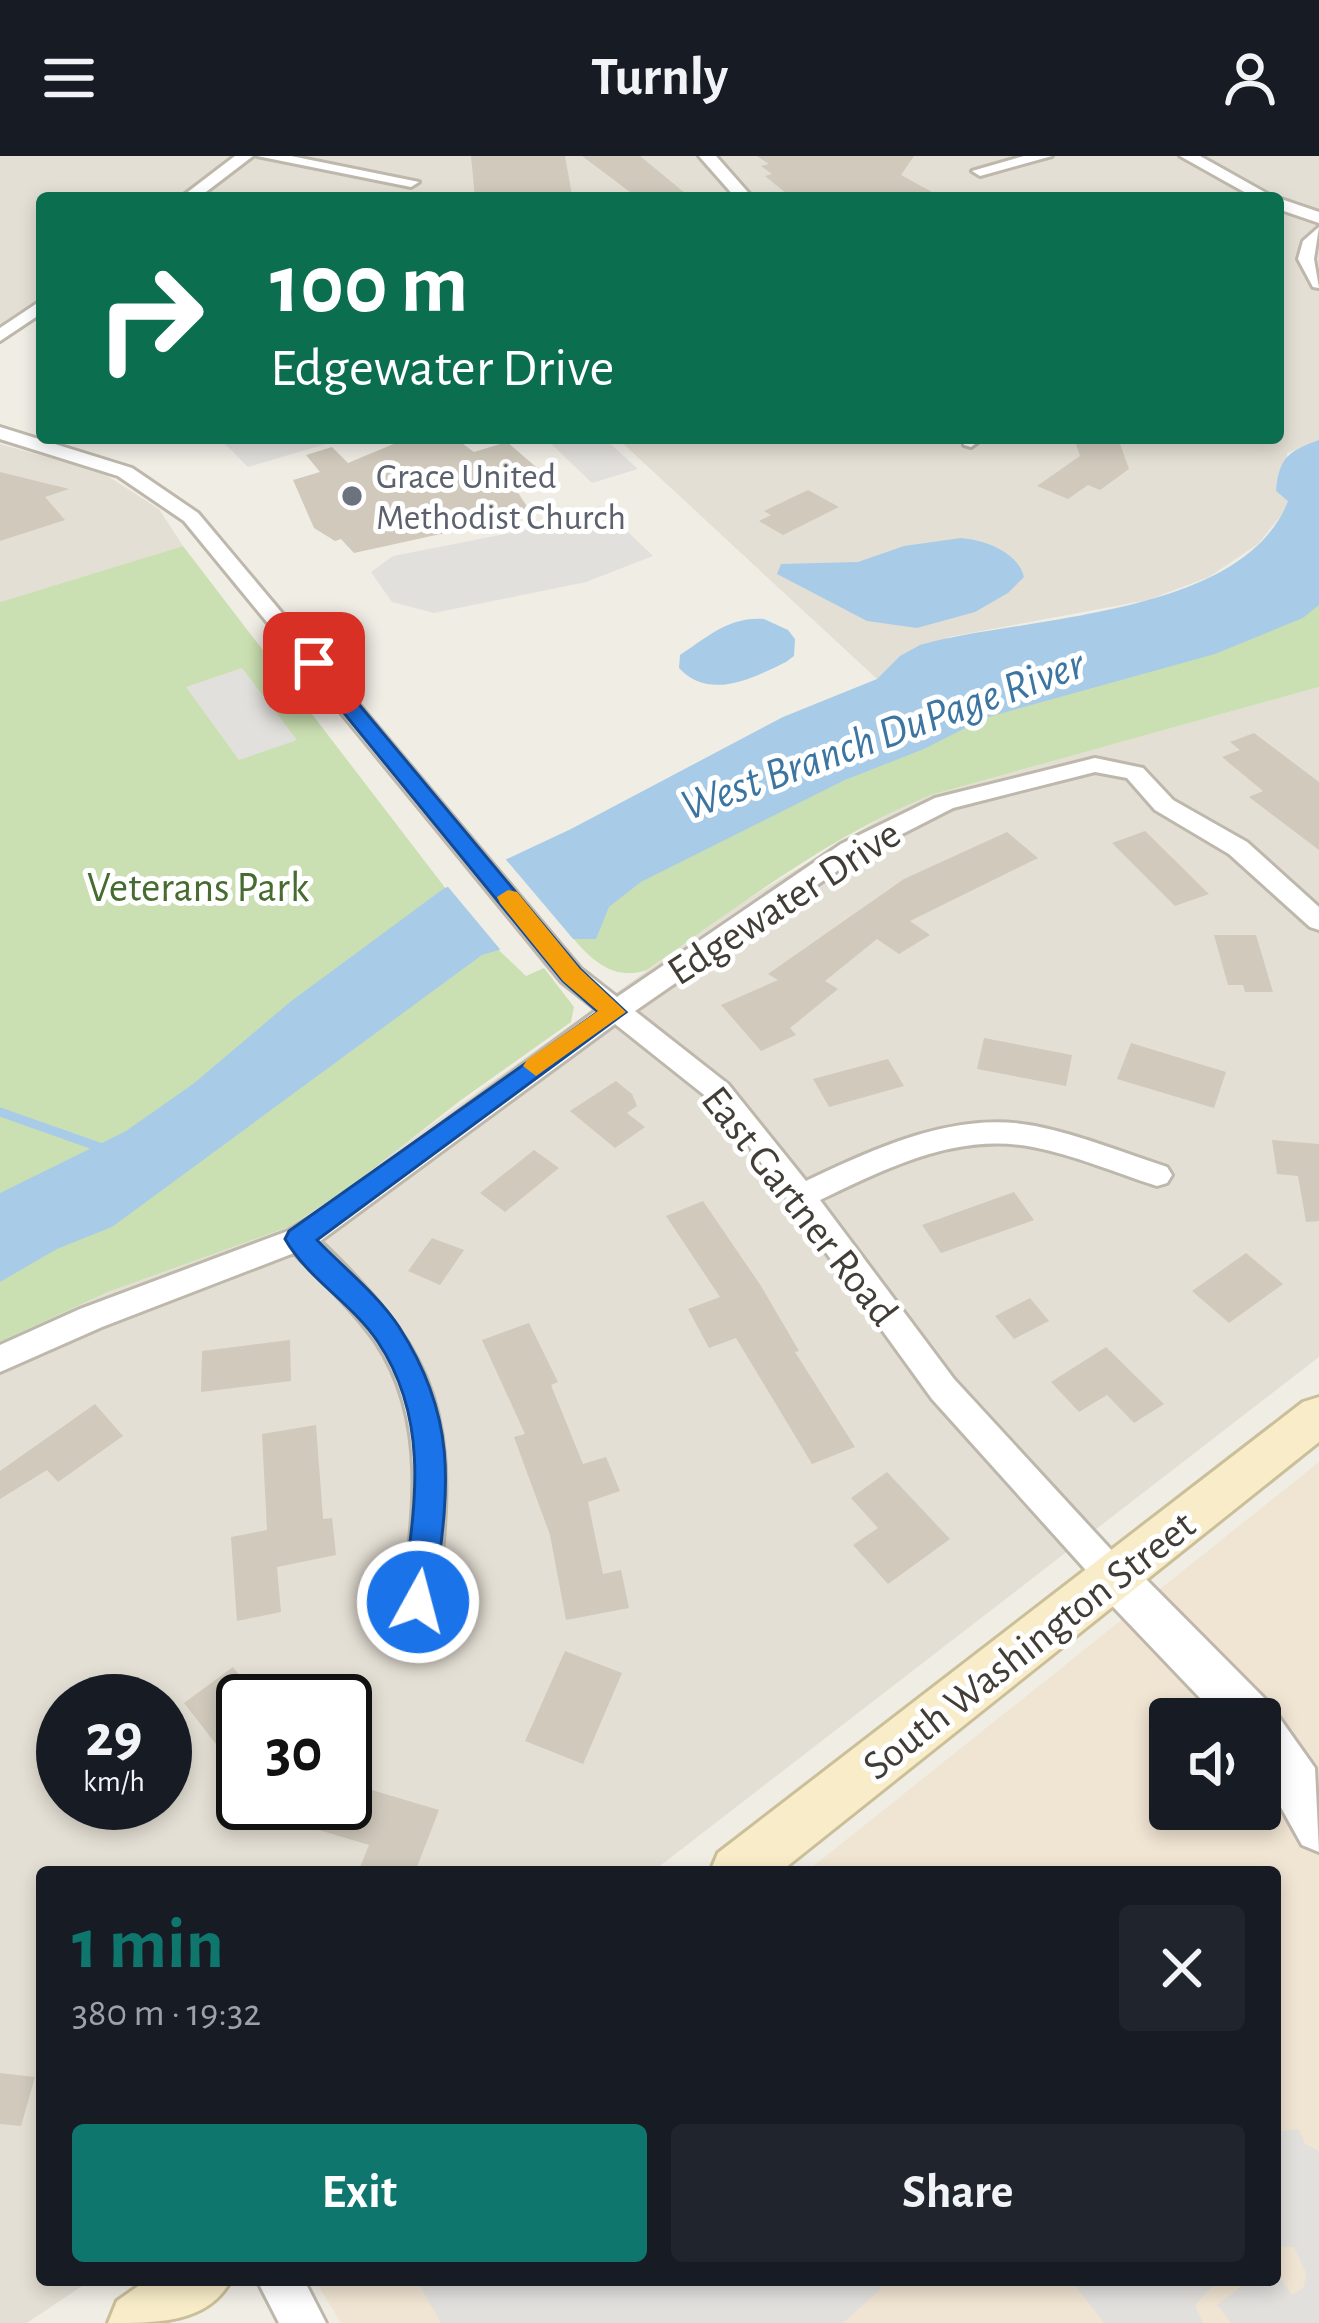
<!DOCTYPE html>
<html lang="en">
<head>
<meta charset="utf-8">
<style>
  body { margin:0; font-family:"Alegreya Sans",sans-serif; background:#20242c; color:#f1f3f6; height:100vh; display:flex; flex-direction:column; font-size:45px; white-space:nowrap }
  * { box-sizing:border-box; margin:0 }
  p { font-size:39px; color:#9ea1a6 }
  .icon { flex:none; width:66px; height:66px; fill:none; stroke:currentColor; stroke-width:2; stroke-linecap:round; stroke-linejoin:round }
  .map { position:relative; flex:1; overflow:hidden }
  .side { position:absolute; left:36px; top:1710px; width:1245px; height:420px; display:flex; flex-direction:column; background:#171b24; border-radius:12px; box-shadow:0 6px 18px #0003 }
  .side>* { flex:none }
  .top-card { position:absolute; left:36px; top:36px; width:1248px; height:252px; border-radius:12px; box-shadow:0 6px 18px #0003; background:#0b6e4f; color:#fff; overflow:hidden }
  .tools { position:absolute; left:1149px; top:1542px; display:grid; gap:24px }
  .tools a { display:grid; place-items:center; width:132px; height:132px; border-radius:12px; background:#171b24; box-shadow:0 6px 18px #0003; font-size:60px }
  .speed { position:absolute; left:36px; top:1518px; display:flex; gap:24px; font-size:60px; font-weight:700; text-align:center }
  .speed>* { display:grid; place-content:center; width:156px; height:156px; border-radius:50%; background:#171b24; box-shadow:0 6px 18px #0003; line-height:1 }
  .speed small { font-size:30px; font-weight:400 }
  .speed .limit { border:6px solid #111; border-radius:18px; background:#fff; color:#111 }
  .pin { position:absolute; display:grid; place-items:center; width:102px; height:102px; color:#fff; margin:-51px; border-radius:24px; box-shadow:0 6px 18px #0006 }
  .me { position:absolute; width:132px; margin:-66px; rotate:7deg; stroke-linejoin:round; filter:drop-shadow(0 0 9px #0008) }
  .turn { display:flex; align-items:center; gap:42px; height:252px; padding:0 36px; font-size:54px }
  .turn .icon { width:156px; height:156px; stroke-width:2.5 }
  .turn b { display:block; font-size:84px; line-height:102px }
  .round { display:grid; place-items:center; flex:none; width:126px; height:126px; border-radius:12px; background:#20242c }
  .head { display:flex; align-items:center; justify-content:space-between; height:204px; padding:0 36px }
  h1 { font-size:72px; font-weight:600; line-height:90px; color:#0f766e }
  .action { display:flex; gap:24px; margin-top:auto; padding:24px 36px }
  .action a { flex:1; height:138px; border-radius:12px; background:#0f766e; color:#fff; font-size:48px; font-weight:600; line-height:138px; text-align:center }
  .action a+a { background:#20242c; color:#f1f3f6 }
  header { display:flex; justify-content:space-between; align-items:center; height:156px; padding:0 36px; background:#171b24; font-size:54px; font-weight:600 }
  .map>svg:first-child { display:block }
</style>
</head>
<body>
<header><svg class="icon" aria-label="menu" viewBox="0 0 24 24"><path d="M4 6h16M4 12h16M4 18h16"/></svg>Turnly<svg class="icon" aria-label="person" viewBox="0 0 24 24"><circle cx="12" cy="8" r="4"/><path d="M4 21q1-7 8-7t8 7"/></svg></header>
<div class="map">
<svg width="1319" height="2167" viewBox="0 0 1319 2167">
  <rect width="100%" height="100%" fill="#f0ede5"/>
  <path fill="#e4dfd4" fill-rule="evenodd" d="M 0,0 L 233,0 L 176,42 L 42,42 L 42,141 L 0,172 Z
    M 256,0 L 1319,0 L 1319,284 L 1287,297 L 1288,345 L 1283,357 L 1258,388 L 1209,421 L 1148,444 L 949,481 L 877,523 L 617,282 L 1278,282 L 1278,42 L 199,42 Z
    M 0,288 L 103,317 L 159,353 L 183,390 L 0,446 Z
    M 1319,531 L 1319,1201 L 652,1716 L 42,1716 L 42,2124 L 91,2124 L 27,2167 L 0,2167 L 0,1186 L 108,1136 L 289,1071 L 740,748 L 894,654 L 931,639 ZM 63,1545 L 165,1545 L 165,1647 L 63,1647 ZM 243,1545 L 345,1545 L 345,1647 L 243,1647 Z"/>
  <path fill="#f0e4d2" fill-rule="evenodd" d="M 1319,1306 L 1319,2167 L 341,2167 L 315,2124 L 1275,2124 L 1275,1716 L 806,1716 ZM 1170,1563 L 1260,1563 L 1260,1653 L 1170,1653 Z"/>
  <path fill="#cbe0b2" d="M 1319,348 L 1319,531 L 931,639 C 829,680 737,751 647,814 C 596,832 567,770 537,735 L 1216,459 Z
    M 183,390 L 476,772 L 526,820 L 544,812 L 574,851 L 571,866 L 461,944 L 351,1030 L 289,1071 L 108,1136 L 0,1186 L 0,446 Z"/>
  <path fill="#e2e0dd" d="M 195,282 L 346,282 L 248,311 L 226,289 Z
    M 545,282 L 604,282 L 638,313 L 592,327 Z
    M 601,350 L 653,400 L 586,426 L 434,457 L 392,446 L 371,416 L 393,400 L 536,372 Z
    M 242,512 L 297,584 L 239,604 L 186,531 Z
    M 1299,1973 L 1305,1988 L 1319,1995 L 1319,2167 L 1231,2167 L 1217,2149 L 1250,2124 L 1275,2124 L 1275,2114 L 1292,2139 L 1304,2131 L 1306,2117 L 1294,2091 L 1275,2090 L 1275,1976 Z
    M 422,2124 L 874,2124 L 881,2133 L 843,2167 L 441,2167 L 418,2127 Z
    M 1071,2124 L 1210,2124 L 1214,2129 L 1195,2149 L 1203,2167 L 1104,2167 Z"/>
  <path fill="#a8cce7" d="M 1319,284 L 1319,449 L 1303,462 L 1215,498 L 985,562 L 924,593 L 845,624 L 641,726 L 609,751 L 596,783 L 536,783 L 482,799 L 112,1071 L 57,1093 L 0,1126 L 0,1037 L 126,975 L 193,928 L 290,846 L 443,733 L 571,673 L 783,561 L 877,523 L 900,500 L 920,489 C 1022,460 1243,462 1288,345 L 1276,335 C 1279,302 1288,295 1319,284 Z
    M 961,382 C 985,384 1018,396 1024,421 L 1008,437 L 975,456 L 917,472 L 867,465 L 777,418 L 781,408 L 858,406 L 904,390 Z
    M 764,463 L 788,474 L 795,483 L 794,500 L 786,506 C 753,522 709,545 679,512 L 680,499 C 707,481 730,460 764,463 Z"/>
  <path fill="#f0ede5" d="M 502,699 L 574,784 L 504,798 L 444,726 Z"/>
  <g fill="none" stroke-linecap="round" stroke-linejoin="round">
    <path stroke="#a8cce7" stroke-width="9" d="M 0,956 L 102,992"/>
  </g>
  <path fill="#d0c9bc" d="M 471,0 L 565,0 L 572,39 L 475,42 Z
    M 582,0 L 640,0 L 691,42 L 638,42 Z
    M 757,0 L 914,0 L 901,19 L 943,42 L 792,42 L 765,20 L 772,18 L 761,10 L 769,8 Z
    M 408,282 L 455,282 L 474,296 L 507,286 L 536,311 L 507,320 L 532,358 L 354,397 L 341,383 L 335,385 L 314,372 L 293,324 L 320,316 L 306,299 L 332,291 L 348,307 Z
    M 1074,282 L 1118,282 L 1129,313 L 1100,334 L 1088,329 L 1068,343 L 1037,330 L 1080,300 Z
    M 0,316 L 69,333 L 45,341 L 65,364 L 0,385 Z
    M 808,334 L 839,351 L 783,379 L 759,365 L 771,359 L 764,355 Z
    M 1254,577 L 1319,626 L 1319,694 L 1249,641 L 1263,635 L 1222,601 L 1240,594 L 1230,586 Z
    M 1145,675 L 1209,738 L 1175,750 L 1112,687 Z
    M 1007,676 L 1038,702 L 910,765 L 930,779 L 899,798 L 877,783 L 825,825 L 838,833 L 790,872 L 796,879 L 761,895 L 721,849 L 778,824 L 768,818 L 904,723 Z
    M 1214,779 L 1256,779 L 1273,836 L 1245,836 L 1243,829 L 1228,829 Z
    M 984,882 L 1072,899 L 1066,930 L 977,913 Z
    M 1131,887 L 1226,916 L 1214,952 L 1117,923 Z
    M 888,903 L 904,930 L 829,951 L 813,923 Z
    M 616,925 L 632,938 L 637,950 L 627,957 L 645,971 L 615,992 L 570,955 Z
    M 1272,984 L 1319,988 L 1319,1065 L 1306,1066 L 1298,1020 L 1277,1018 Z
    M 534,994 L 559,1012 L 505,1056 L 480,1037 Z
    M 1014,1036 L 1034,1064 L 941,1097 L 922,1069 Z
    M 703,1045 L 761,1130 L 799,1195 L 795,1196 L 855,1291 L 812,1308 L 736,1182 L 709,1192 L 688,1153 L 720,1141 L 666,1060 Z
    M 432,1082 L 464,1094 L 440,1129 L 408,1115 Z
    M 1246,1097 L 1283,1128 L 1229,1167 L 1192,1135 Z
    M 1030,1142 L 1049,1165 L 1014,1183 L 995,1160 Z
    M 529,1167 L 558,1226 L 551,1229 L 583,1308 L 606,1301 L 620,1335 L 588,1346 L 603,1418 L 621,1414 L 629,1452 L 566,1464 L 550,1379 L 514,1281 L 525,1278 L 482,1184 Z
    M 290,1184 L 291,1225 L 201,1236 L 202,1195 Z
    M 1106,1191 L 1164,1248 L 1134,1267 L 1107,1239 L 1079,1256 L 1051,1226 Z
    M 95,1248 L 123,1280 L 58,1326 L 47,1314 L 0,1343 L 0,1315 Z
    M 316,1269 L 323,1363 L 332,1362 L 336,1399 L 277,1411 L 281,1456 L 237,1465 L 231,1381 L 267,1374 L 262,1278 Z
    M 887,1316 L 950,1383 L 888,1428 L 853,1389 L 878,1372 L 851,1342 Z
    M 565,1495 L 622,1517 L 583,1608 L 525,1585 Z
    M 233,1511 L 260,1545 L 243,1545 L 243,1623 L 184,1547 Z
    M 345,1626 L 439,1654 L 415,1716 L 358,1716 L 369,1689 L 299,1668 L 308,1647 L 345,1647 Z
    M 0,1917 L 35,1921 L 21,1970 L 0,1968 Z"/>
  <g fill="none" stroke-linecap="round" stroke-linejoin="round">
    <defs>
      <path id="minor" d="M 235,0 L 253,0 L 198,42 L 180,42 Z
        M 257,0 L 291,0 L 419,26 L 411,31 Z
        M 699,0 L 716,0 L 753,42 L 736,42 Z
        M 1024,0 L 1052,0 L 980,20 L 972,15 Z
        M 1180,0 L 1200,0 L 1275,42 L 1255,42 Z
        M 1278,42 L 1319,56 L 1319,67 L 1278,53 Z
        M 1319,71 L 1314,103 L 1319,132 L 1313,131 L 1298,103 L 1303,85 Z
        M 42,144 L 42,157 L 0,185 L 0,172 Z
        M 0,271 L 132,312 L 198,357 L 580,812 L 617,841 L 841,688 L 935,642 L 1095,602 L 1143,612 L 1173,644 L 1247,686 L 1319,751 L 1319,774 L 1310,771 L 1229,698 L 1155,654 L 1127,622 L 1095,616 L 953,652 L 859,700 L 635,855 L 728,928 L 806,1025 C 876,992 956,954 1035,970 C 1080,979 1124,997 1167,1011 L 1172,1019 L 1167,1027 L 1157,1030 C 1116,1017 1075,999 1033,991 C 957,976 887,1012 820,1044 L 954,1223 L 1126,1410 L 1131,1421 L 1126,1432 L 1114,1437 L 1102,1432 L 932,1243 L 733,968 L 708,942 L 615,868 L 320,1085 C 425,1186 457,1246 442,1395 C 439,1426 439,1466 426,1495 L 414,1499 L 402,1495 L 396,1483 C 410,1385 435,1274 376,1186 C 353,1153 322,1125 294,1097 L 102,1171 L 0,1216 L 0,1189 L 80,1153 L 288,1075 L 337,1045 L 597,854 L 562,826 L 184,365 L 118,320 L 0,283 Z
        M 963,282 L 983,282 L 971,291 L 964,289 Z
        M 257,2124 L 304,2124 L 326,2167 L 279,2167 Z"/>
      <path id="tertiary" d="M 1114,1401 L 1130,1407 L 1269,1547 L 1315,1612 L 1319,1696 L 1302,1689 L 1260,1614 L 1260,1563 L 1220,1563 L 1098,1435 L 1092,1421 L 1098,1407 Z"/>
      <path id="secondary" d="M 1319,1241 L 1319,1286 L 780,1716 L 710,1716 L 718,1697 L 1303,1246 Z
        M 147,2124 L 231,2124 C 208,2167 158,2167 108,2167 L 117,2145 Z"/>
    </defs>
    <use href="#minor" stroke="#beb8ac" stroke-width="6"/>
    <use href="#tertiary" stroke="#beb8ac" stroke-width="6"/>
    <use href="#secondary" stroke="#cbbf9a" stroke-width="6"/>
    <use href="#minor" fill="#fff" fill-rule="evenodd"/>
    <use href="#tertiary" fill="#fff" fill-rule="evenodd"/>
    <use href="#secondary" fill="#f8edc8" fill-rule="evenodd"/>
  </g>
  <path fill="#1a73e8" stroke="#114b97" stroke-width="3" d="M 307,503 L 321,503 L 580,813 L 626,856 L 317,1084 C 344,1112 379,1140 399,1171 C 462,1269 447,1339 434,1446 L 429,1457 L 418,1461 L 407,1457 L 402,1446 C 414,1356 432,1267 378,1186 C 353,1148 308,1123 285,1083 L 289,1075 L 598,856 L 563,825 L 307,512 Z"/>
  <path fill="#f59e0b" d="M 508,734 L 517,736 L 580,813 L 626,856 L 536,920 L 523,910 L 527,904 L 598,855 L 563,825 L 500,747 L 497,741 Z"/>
  <circle fill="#6b7280" stroke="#fff" stroke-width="4.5" cx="352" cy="340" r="12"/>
  <g text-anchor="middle" stroke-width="10" stroke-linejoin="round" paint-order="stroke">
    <g font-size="36" fill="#5b616d" stroke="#fff" text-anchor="start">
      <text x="376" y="332">Grace United<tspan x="376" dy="41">Methodist Church</tspan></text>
    </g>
    <g font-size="42" fill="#466c30" stroke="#fff">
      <text x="198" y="745">Veterans Park</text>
    </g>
    <g font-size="42" fill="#423d36" stroke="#fff">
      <text transform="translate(783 745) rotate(-33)" y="15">Edgewater Drive</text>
      <text transform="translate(801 1049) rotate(52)" y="15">East Gartner Road</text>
      <text transform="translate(1028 1488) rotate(-38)" y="15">South Washington Street</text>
    </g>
    <g font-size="45" font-style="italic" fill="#3c75a1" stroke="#fff">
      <text transform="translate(882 577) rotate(-20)" y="16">West Branch DuPage River</text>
    </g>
  </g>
</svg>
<div class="tools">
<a><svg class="icon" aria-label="sound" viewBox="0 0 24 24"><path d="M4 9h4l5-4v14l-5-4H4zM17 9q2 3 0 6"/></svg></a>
</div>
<div class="speed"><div>29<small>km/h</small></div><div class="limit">30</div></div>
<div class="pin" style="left:314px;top:507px;background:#d93025"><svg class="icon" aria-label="arrive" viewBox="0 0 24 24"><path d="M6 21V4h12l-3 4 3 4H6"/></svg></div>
<svg class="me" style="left:418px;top:1446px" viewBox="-20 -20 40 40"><circle r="17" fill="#1a73e8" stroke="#fff" stroke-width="3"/><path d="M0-11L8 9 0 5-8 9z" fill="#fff"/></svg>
<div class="top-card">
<div class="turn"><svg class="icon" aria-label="right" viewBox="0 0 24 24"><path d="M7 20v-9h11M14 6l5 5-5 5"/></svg><div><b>100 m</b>Edgewater Drive</div></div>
</div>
<section class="side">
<div class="head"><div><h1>1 min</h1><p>380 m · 19:32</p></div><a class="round"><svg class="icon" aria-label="close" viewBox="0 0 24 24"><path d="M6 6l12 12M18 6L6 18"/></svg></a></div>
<div class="action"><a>Exit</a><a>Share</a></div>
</section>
</div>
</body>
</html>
